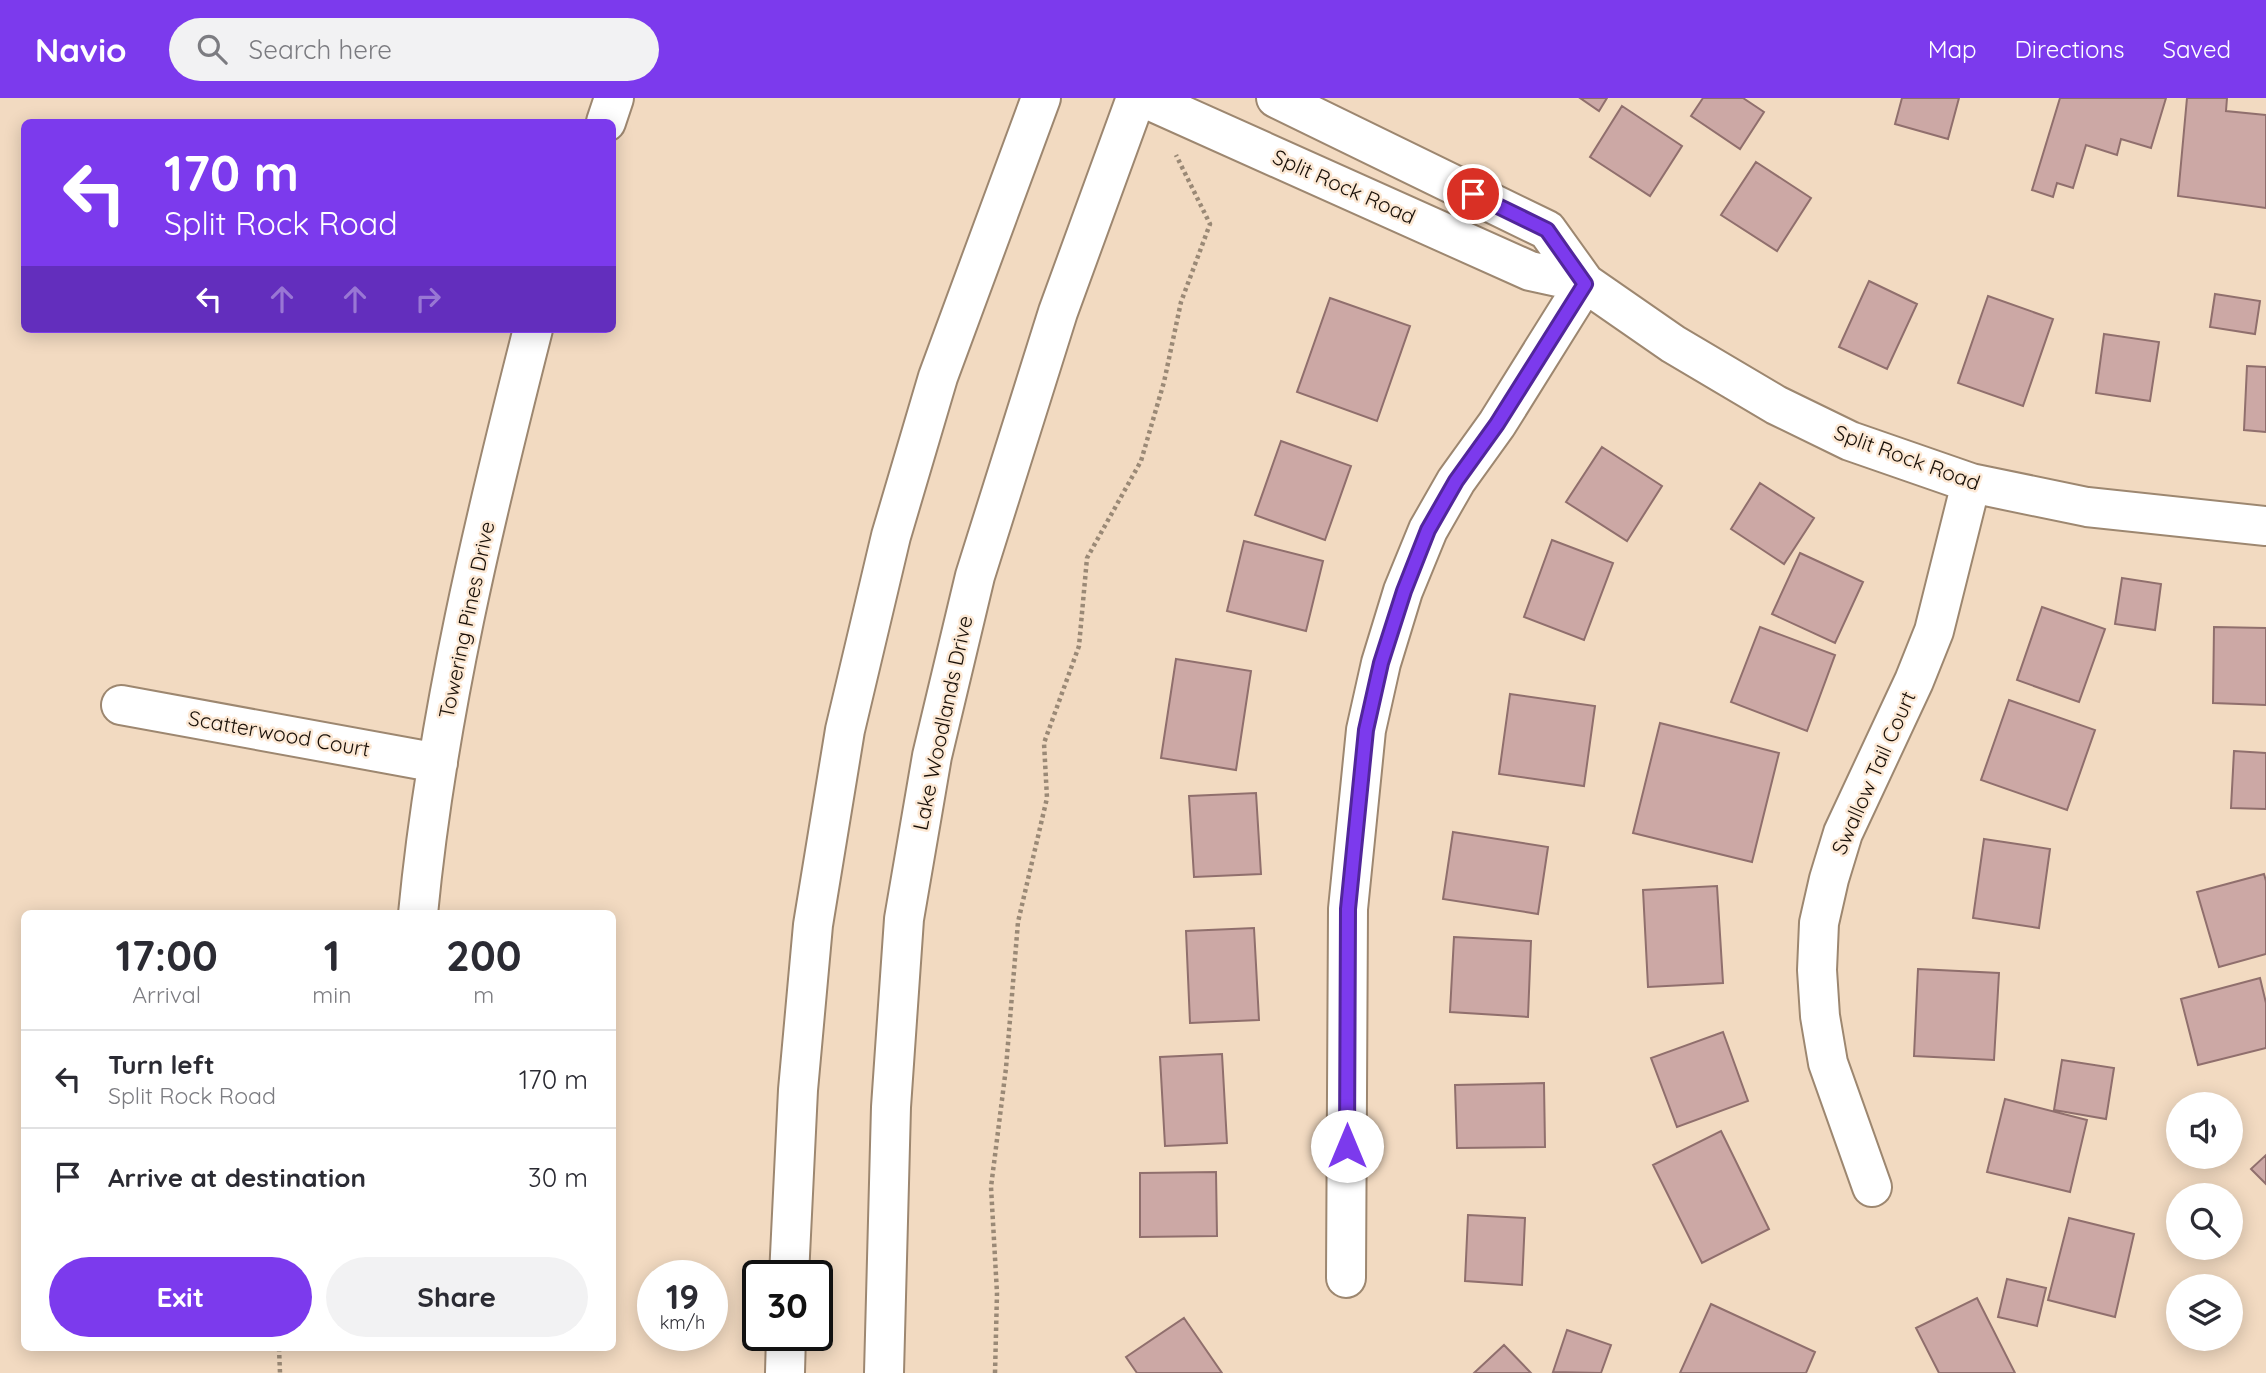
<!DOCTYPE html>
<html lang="en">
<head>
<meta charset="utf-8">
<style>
  body { margin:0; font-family:Quicksand,sans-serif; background:#f2f2f3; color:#2b2b33; height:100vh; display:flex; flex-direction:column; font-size:26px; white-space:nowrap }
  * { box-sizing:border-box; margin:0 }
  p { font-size:23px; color:#7c7c81 }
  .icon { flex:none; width:38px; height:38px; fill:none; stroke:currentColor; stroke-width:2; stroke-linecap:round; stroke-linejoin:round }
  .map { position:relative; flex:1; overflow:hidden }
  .sheet { position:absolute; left:21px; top:812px; width:595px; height:441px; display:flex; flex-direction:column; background:#fff; border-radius:10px; box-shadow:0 4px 18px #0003 }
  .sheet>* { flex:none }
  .guide { position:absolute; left:21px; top:21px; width:595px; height:214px; border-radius:10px; box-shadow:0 4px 18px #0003; background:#7c3aed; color:#fff; overflow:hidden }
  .tools { position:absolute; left:2166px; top:994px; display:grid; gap:14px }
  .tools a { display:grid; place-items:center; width:77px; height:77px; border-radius:50%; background:#fff; box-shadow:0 4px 18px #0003; font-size:35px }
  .speed { position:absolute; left:637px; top:1162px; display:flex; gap:14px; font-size:35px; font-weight:700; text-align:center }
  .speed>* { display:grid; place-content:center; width:91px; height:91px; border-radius:50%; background:#fff; box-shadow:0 4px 18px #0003; line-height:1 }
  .speed small { font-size:18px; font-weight:400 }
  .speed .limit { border:4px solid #111; border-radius:10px; background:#fff; color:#111 }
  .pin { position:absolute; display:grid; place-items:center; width:60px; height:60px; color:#fff; margin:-30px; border:4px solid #fff; border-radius:50%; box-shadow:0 2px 7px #0007 }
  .me { position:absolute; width:77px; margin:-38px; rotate:0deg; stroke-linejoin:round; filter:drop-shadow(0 0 5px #0008) }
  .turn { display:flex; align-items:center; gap:24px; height:147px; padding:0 28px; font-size:32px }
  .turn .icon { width:91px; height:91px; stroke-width:2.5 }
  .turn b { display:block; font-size:49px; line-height:60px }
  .lanes { display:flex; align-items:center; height:66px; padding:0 28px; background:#0003; justify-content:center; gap:35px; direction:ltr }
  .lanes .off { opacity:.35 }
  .eta { display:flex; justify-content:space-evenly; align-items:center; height:119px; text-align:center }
  .eta b { font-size:42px; font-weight:700; line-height:49px }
  .button { display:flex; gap:14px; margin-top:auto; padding:14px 28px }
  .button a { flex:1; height:80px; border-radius:42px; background:#7c3aed; color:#fff; font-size:28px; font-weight:700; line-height:80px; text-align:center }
  .button a+a { background:#f2f2f3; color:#2b2b33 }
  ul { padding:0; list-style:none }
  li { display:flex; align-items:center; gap:21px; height:98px; padding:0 28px; border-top:2px solid #e1e1e2 }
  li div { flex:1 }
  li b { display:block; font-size:26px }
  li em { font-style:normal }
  header { display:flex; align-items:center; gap:42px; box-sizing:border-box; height:98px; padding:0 35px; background:#7c3aed; color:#fff }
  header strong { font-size:33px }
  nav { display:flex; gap:38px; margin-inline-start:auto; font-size:24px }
  .search { width:490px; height:63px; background:#f2f2f3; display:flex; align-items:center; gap:18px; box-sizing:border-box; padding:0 24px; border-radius:38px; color:#7c7c81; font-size:26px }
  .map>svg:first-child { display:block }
</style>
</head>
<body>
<header>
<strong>Navio</strong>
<div class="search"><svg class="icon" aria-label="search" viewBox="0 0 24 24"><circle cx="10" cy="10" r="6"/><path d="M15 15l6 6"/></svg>Search here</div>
<nav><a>Map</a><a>Directions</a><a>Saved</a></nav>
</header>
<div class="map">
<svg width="2266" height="1275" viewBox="0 0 2266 1275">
  <rect width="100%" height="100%" fill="#f2dac1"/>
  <path fill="#cca8a5" stroke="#906f6d" stroke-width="2" d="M 1580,0 L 1607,0 L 1599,13 Z
    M 1703,0 L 1743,0 L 1764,14 L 1740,51 L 1691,18 Z
    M 1902,0 L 1959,0 L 1948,41 L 1895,26 Z
    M 2060,0 L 2166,0 L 2151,50 L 2121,41 L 2117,57 L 2086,47 L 2073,90 L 2057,85 L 2053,99 L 2032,92 Z
    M 2187,0 L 2227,0 L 2226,13 L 2266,17 L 2266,110 L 2178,98 Z
    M 1622,8 L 1682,48 L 1650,98 L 1590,59 Z
    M 1756,64 L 1811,100 L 1777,153 L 1721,117 Z
    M 1869,183 L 1917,206 L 1887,271 L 1839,249 Z
    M 2215,196 L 2260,203 L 2255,236 L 2210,229 Z
    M 1988,198 L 2053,221 L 2023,308 L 1958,285 Z
    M 1330,200 L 1410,228 L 1377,323 L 1297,294 Z
    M 2104,236 L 2159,244 L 2150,303 L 2096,295 Z
    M 2247,268 L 2266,269 L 2266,334 L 2244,332 Z
    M 1281,343 L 1351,368 L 1325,442 L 1255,417 Z
    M 1602,349 L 1662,388 L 1627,443 L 1566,404 Z
    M 1760,385 L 1814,420 L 1784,466 L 1731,431 Z
    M 1552,442 L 1613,465 L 1584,542 L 1524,519 Z
    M 1244,443 L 1323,463 L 1306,533 L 1227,513 Z
    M 1800,455 L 1863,484 L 1835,545 L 1772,516 Z
    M 2122,480 L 2161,486 L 2155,532 L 2115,526 Z
    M 2042,509 L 2105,531 L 2079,604 L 2017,582 Z
    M 1760,529 L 1835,557 L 1807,633 L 1731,604 Z
    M 2214,529 L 2266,530 L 2266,607 L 2213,605 Z
    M 1176,561 L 1251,573 L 1236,672 L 1161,660 Z
    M 1510,596 L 1595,608 L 1584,688 L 1499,676 Z
    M 2009,602 L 2095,632 L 2067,712 L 1981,682 Z
    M 1660,625 L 1779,655 L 1752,764 L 1633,735 Z
    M 2234,653 L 2266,655 L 2266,711 L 2231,710 Z
    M 1256,695 L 1261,776 L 1194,779 L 1189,698 Z
    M 1453,734 L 1548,749 L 1538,816 L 1443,801 Z
    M 1984,741 L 2050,751 L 2039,830 L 1973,820 Z
    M 2264,776 L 2266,783 L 2266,856 L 2219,869 L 2197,794 Z
    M 1717,788 L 1723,885 L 1648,889 L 1643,792 Z
    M 1254,830 L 1259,922 L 1190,925 L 1186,833 Z
    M 1454,839 L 1531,843 L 1528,919 L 1450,914 Z
    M 1918,871 L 1999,875 L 1994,962 L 1914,958 Z
    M 2260,880 L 2266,905 L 2266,950 L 2198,967 L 2181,901 Z
    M 1723,934 L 1748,1003 L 1677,1029 L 1651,960 Z
    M 1222,956 L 1227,1045 L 1165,1048 L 1160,959 Z
    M 2062,962 L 2114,970 L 2106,1021 L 2054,1012 Z
    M 1544,985 L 1545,1049 L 1457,1050 L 1455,987 Z
    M 2005,1001 L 2087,1022 L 2070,1094 L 1987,1074 Z
    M 1721,1033 L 1769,1131 L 1702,1165 L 1653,1067 Z
    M 2266,1057 L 2266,1086 L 2251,1071 Z
    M 1216,1074 L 1217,1138 L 1140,1139 L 1140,1075 Z
    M 1468,1117 L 1525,1120 L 1522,1187 L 1465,1183 Z
    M 2069,1120 L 2134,1136 L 2115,1219 L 2048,1202 Z
    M 2007,1181 L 2046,1190 L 2037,1228 L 1998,1219 Z
    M 1977,1200 L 2015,1275 L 1939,1275 L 1916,1230 Z
    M 1711,1206 L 1815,1254 L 1806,1275 L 1680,1275 Z
    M 1184,1220 L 1222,1275 L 1137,1275 L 1126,1259 Z
    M 1567,1232 L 1611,1247 L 1601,1275 L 1553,1274 Z
    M 1504,1247 L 1531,1275 L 1474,1275 Z"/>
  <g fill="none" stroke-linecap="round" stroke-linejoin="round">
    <defs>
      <path id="street" d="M 1144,0 L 1530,173 L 1585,185
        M 1276,0 L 1547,132 L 1585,185 L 1673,246 L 1776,307 L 1850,343 L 1971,385 L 2087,409 L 2266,428
        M 606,24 L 614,0
        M 121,607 L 438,665
        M 418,816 C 437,618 484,423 533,231
        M 1872,1089 L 1828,965 L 1820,918 L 1817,872 L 1819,825 L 1829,781 L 1843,735 L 1914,583 L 1934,533 L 1971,385
        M 1346,1180 L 1348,811 L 1366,632 L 1381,565 L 1403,493 L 1428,432 L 1456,383 L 1497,326 L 1585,185"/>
      <path id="secondary" d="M 789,1178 L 798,992 L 813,827 L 845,632 L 891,438 L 938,279 L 1041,0
        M 785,1275 L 786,1237
        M 884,1275 L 891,1009 L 904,821 L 932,658 L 975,478 L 1058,214 L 1136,0"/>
    </defs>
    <use href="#street" stroke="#9d8770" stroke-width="42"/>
    <use href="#secondary" stroke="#9d8770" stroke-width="42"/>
    <path stroke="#9a8976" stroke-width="4.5" stroke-dasharray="3.5 3.5" stroke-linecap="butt" d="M 279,1250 L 280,1275
      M 995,1275 L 997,1195 L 991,1089 L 1006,970 L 1018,824 L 1047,700 L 1044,645 L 1079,548 L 1087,460 L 1141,363 L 1164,284 L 1181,204 L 1210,126 L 1176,57"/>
    <use href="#street" stroke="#fff" stroke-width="38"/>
    <use href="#secondary" stroke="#fff" stroke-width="38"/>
  </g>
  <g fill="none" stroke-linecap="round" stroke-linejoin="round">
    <defs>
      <path id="route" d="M 1347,1048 L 1348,811 L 1366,632 L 1381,565 L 1404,493 L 1428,432 L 1456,383 L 1497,326 L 1585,186 L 1547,132 L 1473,96"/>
    </defs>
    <use href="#route" stroke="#51269a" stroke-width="18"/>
    <use href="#route" stroke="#7c3aed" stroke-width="12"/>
  </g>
  <g text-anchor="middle" stroke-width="5" stroke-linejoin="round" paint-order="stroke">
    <g font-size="21" fill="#180f07" stroke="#fce8d4">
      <text transform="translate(1344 89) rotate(24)" y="7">Split Rock Road</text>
      <text transform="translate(1907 360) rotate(20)" y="7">Split Rock Road</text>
      <text transform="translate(467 522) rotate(-78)" y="7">Towering Pines Drive</text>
      <text transform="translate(943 625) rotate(-78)" y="7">Lake Woodlands Drive</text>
      <text transform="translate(279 636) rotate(10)" y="7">Scatterwood Court</text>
      <text transform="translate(1874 675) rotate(-66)" y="7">Swallow Tail Court</text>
    </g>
  </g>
</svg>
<div class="tools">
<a><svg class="icon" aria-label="sound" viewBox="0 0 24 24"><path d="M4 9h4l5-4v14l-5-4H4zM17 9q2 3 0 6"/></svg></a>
<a><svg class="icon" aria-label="search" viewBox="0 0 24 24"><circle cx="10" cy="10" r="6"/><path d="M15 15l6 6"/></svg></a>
<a><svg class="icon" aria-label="layers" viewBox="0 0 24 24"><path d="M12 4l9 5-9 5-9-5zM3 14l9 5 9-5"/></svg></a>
</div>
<div class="speed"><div>19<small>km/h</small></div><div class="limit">30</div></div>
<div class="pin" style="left:1473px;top:96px;background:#d93025"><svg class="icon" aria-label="arrive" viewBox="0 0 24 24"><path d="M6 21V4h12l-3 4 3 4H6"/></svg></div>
<svg class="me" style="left:1347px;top:1048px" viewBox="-20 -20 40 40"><circle r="19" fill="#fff"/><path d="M0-13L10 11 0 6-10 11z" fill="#7c3aed"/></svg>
<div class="guide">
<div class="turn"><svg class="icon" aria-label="left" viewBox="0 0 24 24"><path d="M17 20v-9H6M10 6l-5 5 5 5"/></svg><div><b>170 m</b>Split Rock Road</div></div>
<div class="lanes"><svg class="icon" aria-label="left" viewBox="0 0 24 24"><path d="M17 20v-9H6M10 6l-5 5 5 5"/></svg><svg class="icon off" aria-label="ahead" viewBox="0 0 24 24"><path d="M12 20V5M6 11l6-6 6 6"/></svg><svg class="icon off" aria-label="ahead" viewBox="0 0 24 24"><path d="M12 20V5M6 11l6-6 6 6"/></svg><svg class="icon off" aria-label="right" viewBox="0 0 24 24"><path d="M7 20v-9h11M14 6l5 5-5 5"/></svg></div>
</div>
<section class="sheet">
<div class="eta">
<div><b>17:00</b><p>Arrival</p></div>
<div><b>1</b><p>min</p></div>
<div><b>200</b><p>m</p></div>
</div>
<ul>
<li><svg class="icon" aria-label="left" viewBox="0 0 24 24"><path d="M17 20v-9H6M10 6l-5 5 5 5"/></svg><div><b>Turn left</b><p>Split Rock Road</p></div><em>170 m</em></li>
<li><svg class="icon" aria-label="arrive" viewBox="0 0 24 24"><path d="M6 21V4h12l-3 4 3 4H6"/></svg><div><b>Arrive at destination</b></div><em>30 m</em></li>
</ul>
<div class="button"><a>Exit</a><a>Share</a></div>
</section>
</div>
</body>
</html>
